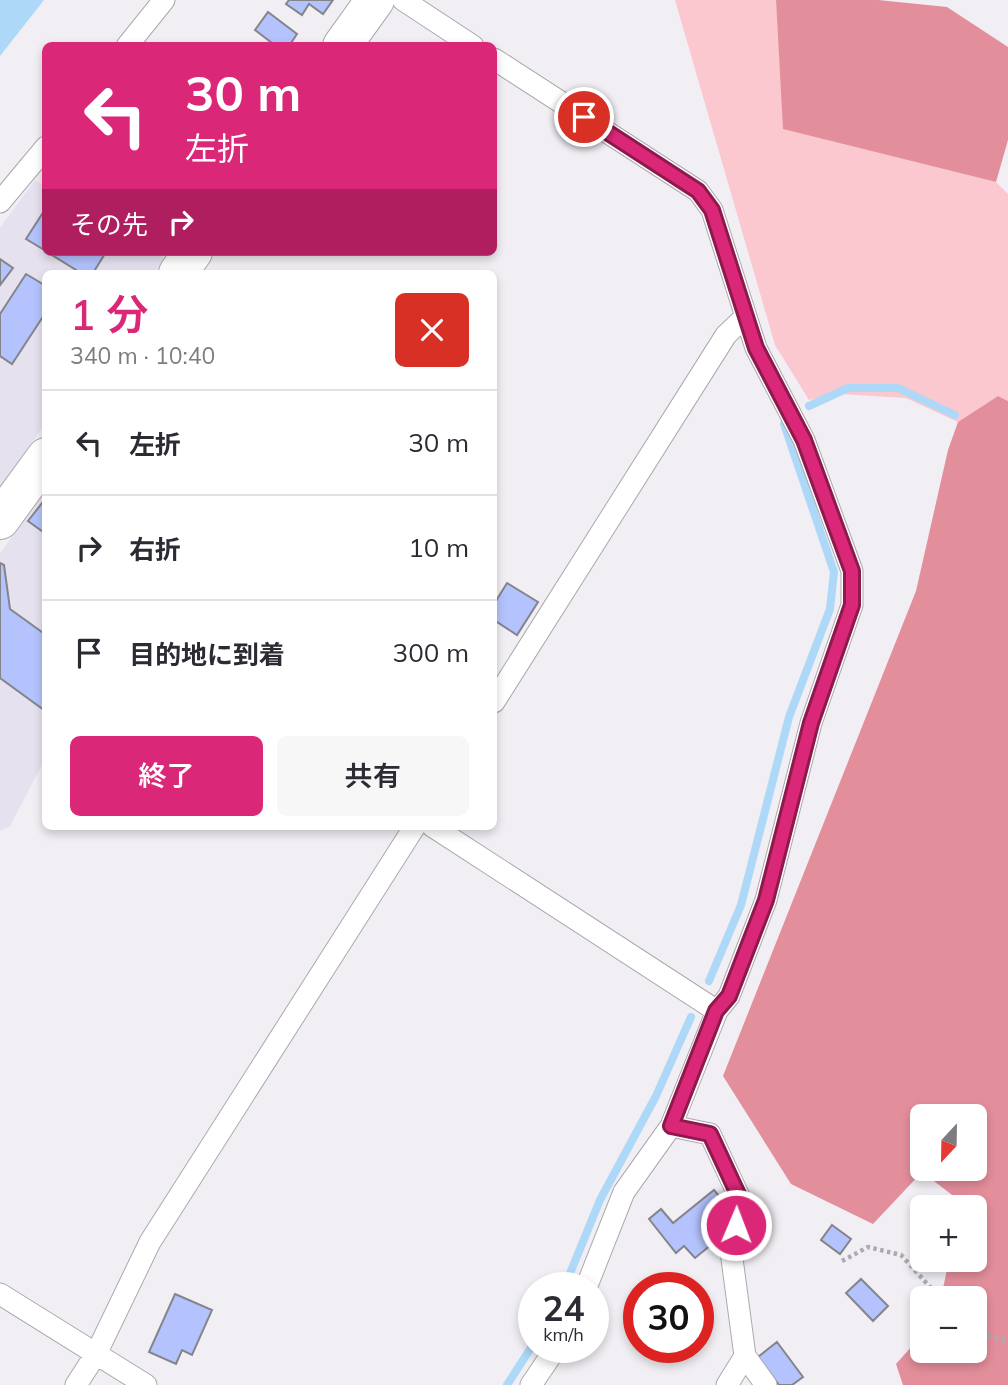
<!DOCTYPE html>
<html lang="ja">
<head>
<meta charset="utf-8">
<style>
  body { margin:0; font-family:Mulish,"Noto Sans JP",sans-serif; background:#f7f7f7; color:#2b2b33; height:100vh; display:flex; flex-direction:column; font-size:26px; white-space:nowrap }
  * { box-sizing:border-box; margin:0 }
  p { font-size:23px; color:#7c7c81 }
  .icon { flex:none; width:38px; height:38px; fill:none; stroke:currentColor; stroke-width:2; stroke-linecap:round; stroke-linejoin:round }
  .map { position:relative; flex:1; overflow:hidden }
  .drawer { position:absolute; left:42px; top:270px; width:455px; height:560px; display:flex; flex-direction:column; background:#fff; border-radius:10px; box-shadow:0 4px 10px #0003 }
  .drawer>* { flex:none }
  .top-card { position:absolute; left:42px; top:42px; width:455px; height:214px; border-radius:10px; box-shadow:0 4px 10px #0003; background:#db2777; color:#fff; overflow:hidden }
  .needle { width:46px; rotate:202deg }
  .tools { position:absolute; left:910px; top:1104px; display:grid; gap:14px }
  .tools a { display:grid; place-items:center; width:77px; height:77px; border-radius:10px; background:#fff; box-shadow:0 4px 10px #0003; font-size:35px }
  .speed { position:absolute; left:518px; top:1272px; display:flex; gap:14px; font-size:35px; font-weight:700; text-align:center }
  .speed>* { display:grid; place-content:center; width:91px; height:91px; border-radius:50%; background:#fff; box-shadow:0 4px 10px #0003; line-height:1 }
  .speed small { font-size:18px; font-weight:400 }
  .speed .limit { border:10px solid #d22; background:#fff; color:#111 }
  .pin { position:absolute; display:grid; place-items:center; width:60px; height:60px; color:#fff; margin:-30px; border:4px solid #fff; border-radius:50%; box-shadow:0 2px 7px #0007 }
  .me { position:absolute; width:77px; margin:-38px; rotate:1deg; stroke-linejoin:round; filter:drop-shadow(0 0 5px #0008) }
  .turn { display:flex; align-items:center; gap:24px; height:147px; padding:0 28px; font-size:32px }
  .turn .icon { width:91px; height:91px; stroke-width:2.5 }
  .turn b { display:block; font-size:49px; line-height:60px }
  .then { display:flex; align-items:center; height:66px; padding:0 28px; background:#0003; gap:14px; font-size:26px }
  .round { display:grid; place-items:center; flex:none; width:74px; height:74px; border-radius:10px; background:#f7f7f7 }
  .summary { display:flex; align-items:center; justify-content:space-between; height:119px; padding:0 28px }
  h1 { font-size:42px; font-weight:600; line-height:52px; color:#db2777 }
  .button { display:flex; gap:14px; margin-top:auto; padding:14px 28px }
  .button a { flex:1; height:80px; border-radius:10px; background:#db2777; color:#fff; font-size:28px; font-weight:600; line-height:80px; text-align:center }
  .button a+a { background:#f7f7f7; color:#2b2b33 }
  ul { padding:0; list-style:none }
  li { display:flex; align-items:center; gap:21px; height:105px; padding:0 28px; border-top:2px solid #e1e1e2 }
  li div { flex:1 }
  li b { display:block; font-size:26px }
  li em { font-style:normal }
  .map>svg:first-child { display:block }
</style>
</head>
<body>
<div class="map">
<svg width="1008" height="1385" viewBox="0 0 1008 1385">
  <rect width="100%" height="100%" fill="#f1eef4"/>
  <path fill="#e6e1ee" d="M 35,180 L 45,186 L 46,252 L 154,252 L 164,258 L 154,273 L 46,273 L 45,424 L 0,487 L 0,228 Z
    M 45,487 L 45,759 L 10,826 L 0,831 L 0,554 Z"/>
  <path fill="#fac8ce" d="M 675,0 L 776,0 L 784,129 L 996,182 L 1008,194 L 1008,401 L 998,396 L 958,422 L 906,398 L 842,394 L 809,400 L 775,345 Z"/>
  <path fill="#e38e9b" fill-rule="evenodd" d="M 776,0 L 878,0 L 947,7 L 1008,47 L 1008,140 L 996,182 L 783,129 Z
    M 998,396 L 1008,401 L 1008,1385 L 903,1385 L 896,1364 L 922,1335 L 922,1351 L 975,1351 L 975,1298 L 941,1298 L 949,1260 L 975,1260 L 975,1208 L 959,1207 L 960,1201 L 922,1172 L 873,1224 L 791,1184 L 723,1076 L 916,591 L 948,450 L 958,422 ZM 922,1116 L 975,1116 L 975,1169 L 922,1169 Z"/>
  <path fill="#add8f7" d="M 0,0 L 44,0 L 0,56 Z"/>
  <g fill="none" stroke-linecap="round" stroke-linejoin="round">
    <path stroke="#add8f7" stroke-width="8" d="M 809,406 L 848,388 L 898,388 L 955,415
      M 709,981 L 741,905 L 789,717 L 830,609 L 834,572 L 784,424
      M 564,1288 L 600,1200 L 656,1096 L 691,1017
      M 507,1385 L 534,1343"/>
  </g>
  <path fill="#b4c3fd" stroke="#83858a" stroke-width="2" d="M 289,0 L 333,0 L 323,14 L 309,4 L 302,15 L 286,4 Z
    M 268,12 L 297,34 L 289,46 L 276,46 L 255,30 Z
    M 46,208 L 46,251 L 26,239 Z
    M 47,252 L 106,252 L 93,273 L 81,273 Z
    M 0,259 L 13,268 L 0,285 Z
    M 26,274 L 46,286 L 46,312 L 12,364 L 0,356 L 0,314 Z
    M 46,498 L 46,534 L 28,521 Z
    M 0,563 L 4,565 L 10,609 L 46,635 L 44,710 L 0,678 Z
    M 507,583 L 538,602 L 517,635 L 494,620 L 494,604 Z
    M 714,1190 L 729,1208 L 712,1222 L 723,1235 L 695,1258 L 684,1246 L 676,1253 L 649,1219 L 661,1209 L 673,1223 Z
    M 832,1225 L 851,1239 L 840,1254 L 821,1240 Z
    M 861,1279 L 888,1306 L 873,1321 L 846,1293 Z
    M 175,1294 L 212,1310 L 192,1355 L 182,1350 L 176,1364 L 149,1352 Z
    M 777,1342 L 803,1377 L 792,1385 L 779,1385 L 758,1357 Z"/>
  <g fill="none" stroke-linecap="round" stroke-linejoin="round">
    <defs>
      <path id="street" d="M 403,0 L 473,46
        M 127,46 L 164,0
        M 494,59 L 698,191 L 712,210 L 756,348 L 804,440 L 852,571 L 852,605 L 811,723 L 766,900 L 729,996 L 717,1011 L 671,1126 L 624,1192 L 586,1288
        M 0,202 L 46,147
        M 494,702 L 726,335 L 745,317
        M 432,826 L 717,1011
        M 671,1126 L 710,1134 L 743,1205 L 730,1244 L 745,1356 L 766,1385
        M 0,1294 L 146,1385
        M 76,1385 L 96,1354 L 150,1242 L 415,826
        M 531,1385 L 556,1348
        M 727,1385 L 745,1356"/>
      <path id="highway" d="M 342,46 L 375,0
        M 178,273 L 193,252
        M 0,520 L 46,457"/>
    </defs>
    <use href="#street" stroke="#aba9ae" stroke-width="23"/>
    <use href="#highway" stroke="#aba9ae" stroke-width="40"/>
    <path stroke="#adabb0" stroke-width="4.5" stroke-dasharray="3.5 3.5" stroke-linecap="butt" d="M 842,1261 L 868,1247 L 901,1255 L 940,1298
      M 975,1331 L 1008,1342"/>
    <use href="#street" stroke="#fff" stroke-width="21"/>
    <use href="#highway" stroke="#fff" stroke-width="38"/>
  </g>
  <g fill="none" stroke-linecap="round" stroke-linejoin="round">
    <defs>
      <path id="route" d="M 584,117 L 698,191 L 712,210 L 756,348 L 804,440 L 852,571 L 852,605 L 811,723 L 766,900 L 729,996 L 716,1011 L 671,1126 L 710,1134 L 743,1205 L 736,1225"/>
    </defs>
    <use href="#route" stroke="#8e194d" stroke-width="18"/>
    <use href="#route" stroke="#db2777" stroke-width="12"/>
  </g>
</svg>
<div class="tools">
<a><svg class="needle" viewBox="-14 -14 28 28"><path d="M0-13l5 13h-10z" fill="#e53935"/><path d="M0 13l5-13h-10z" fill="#7c7c81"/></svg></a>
<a>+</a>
<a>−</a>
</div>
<div class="speed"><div>24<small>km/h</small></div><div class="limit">30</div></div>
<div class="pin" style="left:584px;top:117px;background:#d93025"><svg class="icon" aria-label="arrive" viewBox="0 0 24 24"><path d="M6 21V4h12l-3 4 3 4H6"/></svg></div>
<svg class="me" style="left:736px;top:1225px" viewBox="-20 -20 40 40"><circle r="17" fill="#db2777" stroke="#fff" stroke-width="3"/><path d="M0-11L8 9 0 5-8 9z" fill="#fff"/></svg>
<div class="top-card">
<div class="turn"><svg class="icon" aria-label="left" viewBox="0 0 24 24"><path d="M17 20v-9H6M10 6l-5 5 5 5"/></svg><div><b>30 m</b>左折</div></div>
<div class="then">その先<svg class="icon" aria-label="right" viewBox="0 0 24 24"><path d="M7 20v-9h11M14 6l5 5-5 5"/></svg></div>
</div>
<section class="drawer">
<div class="summary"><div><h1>1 分</h1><p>340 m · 10:40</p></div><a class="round" style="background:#d93025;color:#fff"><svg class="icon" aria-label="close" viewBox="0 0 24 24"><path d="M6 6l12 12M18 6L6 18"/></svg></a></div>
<ul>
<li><svg class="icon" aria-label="left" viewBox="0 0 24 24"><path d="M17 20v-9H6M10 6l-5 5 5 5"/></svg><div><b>左折</b></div><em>30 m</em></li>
<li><svg class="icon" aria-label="right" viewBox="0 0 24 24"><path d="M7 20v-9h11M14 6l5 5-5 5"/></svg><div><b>右折</b></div><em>10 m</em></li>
<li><svg class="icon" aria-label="arrive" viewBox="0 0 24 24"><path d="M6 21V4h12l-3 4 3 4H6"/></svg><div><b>目的地に到着</b></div><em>300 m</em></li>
</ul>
<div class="button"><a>終了</a><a>共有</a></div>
</section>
</div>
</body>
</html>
